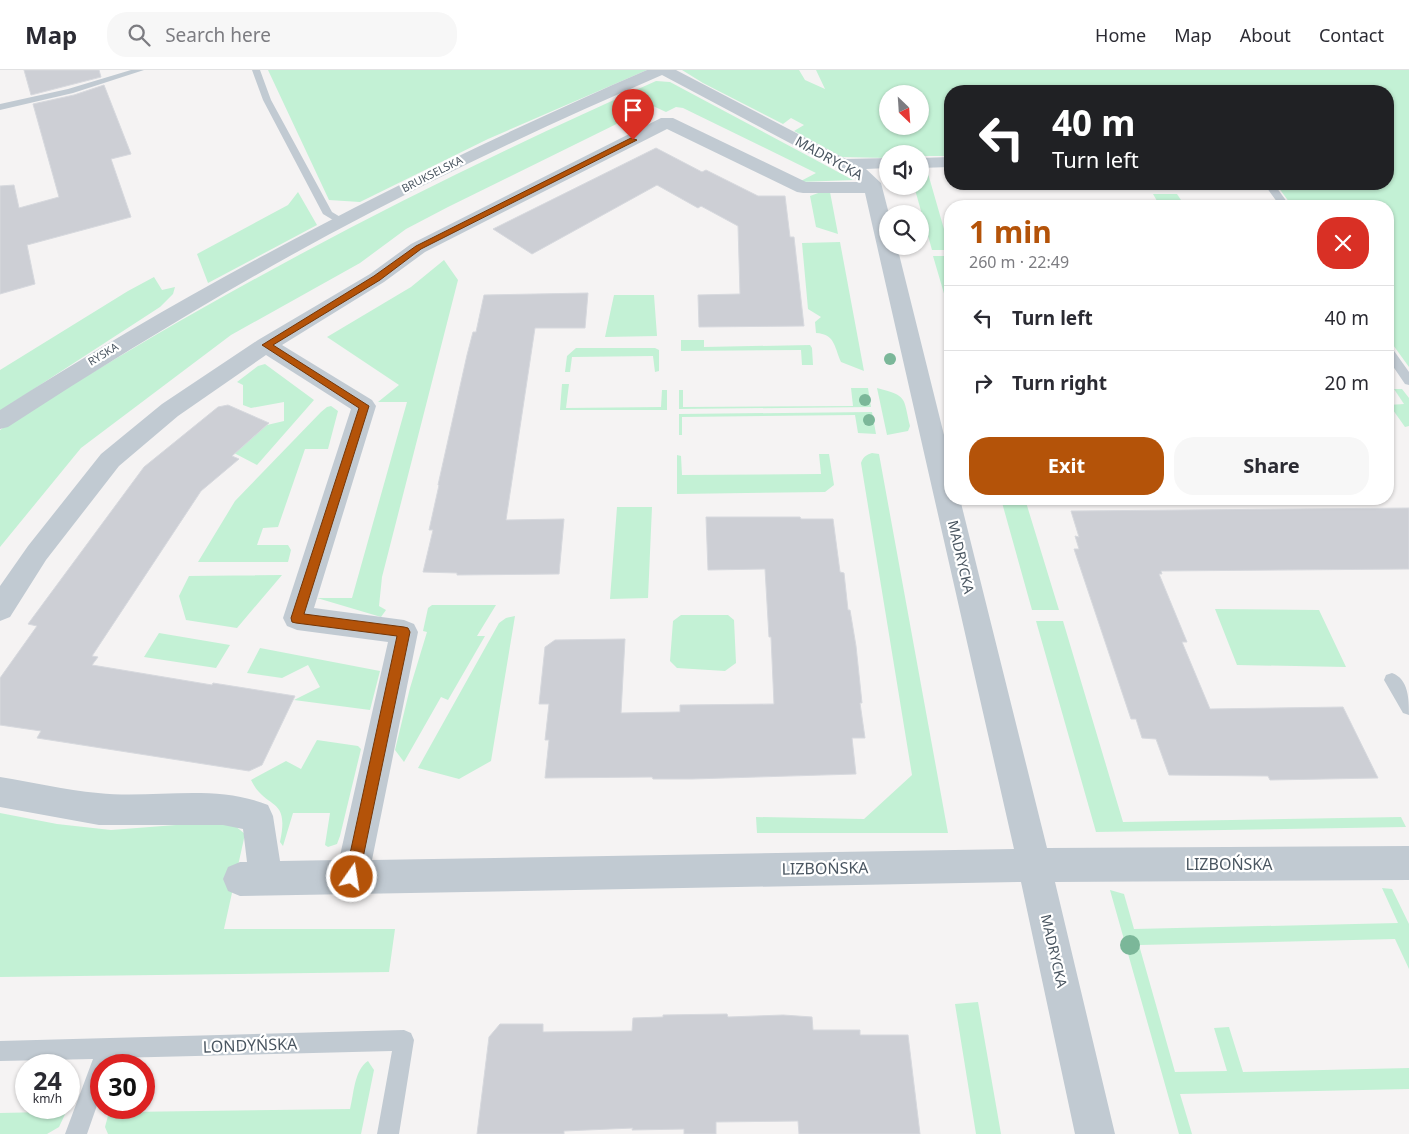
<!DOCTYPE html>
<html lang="en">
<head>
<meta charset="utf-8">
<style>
  body { margin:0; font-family:"Noto Sans",sans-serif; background:#f7f7f7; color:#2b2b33; height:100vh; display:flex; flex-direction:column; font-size:19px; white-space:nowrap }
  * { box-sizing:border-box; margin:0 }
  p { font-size:16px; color:#7c7c81 }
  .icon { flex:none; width:28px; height:28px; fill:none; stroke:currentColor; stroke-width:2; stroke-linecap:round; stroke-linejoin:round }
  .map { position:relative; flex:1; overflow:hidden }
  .details { position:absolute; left:944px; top:130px; width:450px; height:305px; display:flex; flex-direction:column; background:#fff; border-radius:20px; box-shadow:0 1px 4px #0004 }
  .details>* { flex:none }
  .guide { position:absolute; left:944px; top:15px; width:450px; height:105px; border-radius:20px; box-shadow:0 1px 4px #0004; background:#202124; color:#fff; overflow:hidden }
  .needle { width:32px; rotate:155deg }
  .fabs { position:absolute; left:879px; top:15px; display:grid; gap:10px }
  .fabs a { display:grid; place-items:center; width:50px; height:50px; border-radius:50%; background:#fff; box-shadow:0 1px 4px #0004; font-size:25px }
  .speed { position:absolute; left:15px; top:984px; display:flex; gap:10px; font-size:25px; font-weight:700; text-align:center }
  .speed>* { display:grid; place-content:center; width:65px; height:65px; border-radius:50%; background:#fff; box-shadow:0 1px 4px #0004; line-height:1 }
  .speed small { font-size:12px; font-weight:400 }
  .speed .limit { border:8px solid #d22; background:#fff; color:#111 }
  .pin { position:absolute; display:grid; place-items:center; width:42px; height:42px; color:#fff; margin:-51px -21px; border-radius:50% 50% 50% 0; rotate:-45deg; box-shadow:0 0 5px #0007 }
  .pin .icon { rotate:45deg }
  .me { position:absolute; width:55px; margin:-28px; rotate:13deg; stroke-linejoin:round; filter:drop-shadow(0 0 4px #0008) }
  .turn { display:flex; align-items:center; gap:18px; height:105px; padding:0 25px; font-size:22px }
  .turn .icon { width:65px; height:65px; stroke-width:2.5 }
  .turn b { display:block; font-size:35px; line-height:42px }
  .round { display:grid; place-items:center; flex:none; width:52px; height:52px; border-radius:20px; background:#f7f7f7 }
  .headline { display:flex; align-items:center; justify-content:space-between; height:85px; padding:0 25px }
  h1 { font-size:30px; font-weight:700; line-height:38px; color:#b45309 }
  .button { display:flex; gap:10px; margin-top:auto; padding:10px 25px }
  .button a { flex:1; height:58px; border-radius:20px; background:#b45309; color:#fff; font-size:20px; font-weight:700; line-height:58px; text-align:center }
  .button a+a { background:#f7f7f7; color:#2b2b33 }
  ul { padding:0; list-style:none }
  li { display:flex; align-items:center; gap:15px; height:65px; padding:0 25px; border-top:1px solid #e1e1e2 }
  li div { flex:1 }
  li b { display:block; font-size:19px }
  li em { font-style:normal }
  header { display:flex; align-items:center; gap:30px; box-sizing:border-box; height:70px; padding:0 25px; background:#fff; border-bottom:1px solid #e1e1e2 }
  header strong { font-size:24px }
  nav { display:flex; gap:28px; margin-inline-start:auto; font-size:18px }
  .search { width:350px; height:45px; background:#f7f7f7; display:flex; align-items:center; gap:12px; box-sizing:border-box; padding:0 18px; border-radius:20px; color:#7c7c81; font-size:19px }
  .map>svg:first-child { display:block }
</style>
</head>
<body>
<header>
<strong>Map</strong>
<div class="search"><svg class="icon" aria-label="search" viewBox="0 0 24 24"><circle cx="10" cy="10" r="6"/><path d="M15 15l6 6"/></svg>Search here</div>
<nav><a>Home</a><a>Map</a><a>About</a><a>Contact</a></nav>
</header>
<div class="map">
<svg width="1409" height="1064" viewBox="0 0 1409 1064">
  <rect width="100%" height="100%" fill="#f5f3f3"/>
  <path fill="#c3f1d5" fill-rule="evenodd" d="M 268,0 L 647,0 L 488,69 L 360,132 L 329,130 Z
    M 682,0 L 799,0 L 805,10 L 825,19 L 816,0 L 1409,0 L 1409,297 L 1388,268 L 1388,136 L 1292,136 L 1276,114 L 1388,114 L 1388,21 L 950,21 L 950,86 L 920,86 L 920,84 L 888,84 L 887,88 L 842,87 L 794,61 L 804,55 L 791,48 L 783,54 L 703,13 ZM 888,24 L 920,24 L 920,56 L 888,56 Z
    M 656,11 L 670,12 L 853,110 L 799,112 L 816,103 L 683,38 L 676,37 L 666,42 L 653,36 L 448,137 L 406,159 L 360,193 L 231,265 L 81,378 L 0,477 L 0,360 L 26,342 C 84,308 142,272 201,239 C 349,155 501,80 656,11 Z
    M 920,97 L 927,100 L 950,180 L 932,180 L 914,116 L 920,116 Z
    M 298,122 L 317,155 L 208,213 L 197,184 L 288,135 Z
    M 821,122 L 830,122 L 838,164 L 816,157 L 810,126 Z
    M 1153,124 L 1177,124 L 1185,136 L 1160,136 Z
    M 840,172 L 864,301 L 841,292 C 834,276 835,264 816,263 L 815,252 L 821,247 L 808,239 L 802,173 Z
    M 933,186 L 950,186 L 950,244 Z
    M 444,190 L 458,210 L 382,507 L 379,536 L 386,540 L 381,547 L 317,528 L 352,528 L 407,332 L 378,332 L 399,315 L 327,267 L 411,217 Z
    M 154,207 L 162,220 L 175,217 L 173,224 L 160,237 L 0,341 L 0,300 L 128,221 Z
    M 614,225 L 654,225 L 657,266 L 605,267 Z
    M 681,270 L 704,270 L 704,277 L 810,275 L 812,278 L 813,295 L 802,295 L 801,280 L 681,281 Z
    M 576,278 L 655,278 L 659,280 L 659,301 L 655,302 L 653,286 L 572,287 L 570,302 L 565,302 L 567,286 Z
    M 265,294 L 314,330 L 257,395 L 234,383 L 267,355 L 284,351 L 284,332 L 251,338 L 243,335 L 243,315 L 237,312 L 258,296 Z
    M 562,314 L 569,314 L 566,338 L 661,337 L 662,320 L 667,320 L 667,340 L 560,340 Z
    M 851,318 L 868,318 L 871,337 L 679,339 L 679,320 L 683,320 L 683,337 L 853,336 Z
    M 877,318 C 908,326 903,327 910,356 L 908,361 L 887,365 Z
    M 1394,319 L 1402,319 L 1409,328 L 1409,356 L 1405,357 L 1393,340 L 1388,340 L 1388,335 L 1404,334 Z
    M 331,336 L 338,341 L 328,379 L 305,379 L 278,457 L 263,458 L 257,475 L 288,475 L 291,480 L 288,492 L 198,492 L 235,431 L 321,342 L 327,337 Z
    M 872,342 L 876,364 L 858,363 L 855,345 L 682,347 L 682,365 L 679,365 L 679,344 Z
    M 872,383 L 879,384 L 948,763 L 757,763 L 756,747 L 864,749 L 912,705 L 861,393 C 863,387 866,385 872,383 Z
    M 819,384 L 829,384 L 834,415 L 825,422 L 677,424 L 677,385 L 681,386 L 682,405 L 821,404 Z
    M 1001,429 L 1025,429 L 1059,540 L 1032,540 Z
    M 617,437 L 652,437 L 648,528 L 610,529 Z
    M 282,505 L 237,558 L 186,550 L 179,526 L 189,506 Z
    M 432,535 L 496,535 L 477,566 L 485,566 L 448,630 L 441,627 L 404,692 L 395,680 L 410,618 L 427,562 L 423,561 L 428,538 Z
    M 1215,539 L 1319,540 L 1346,597 L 1237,595 Z
    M 681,545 L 728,545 L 734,550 L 736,593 L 725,601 L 677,598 L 670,591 L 673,551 Z
    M 515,546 L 491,691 L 459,709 L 418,698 L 499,553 L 506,548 Z
    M 1036,551 L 1063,551 L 1123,752 L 1401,747 L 1406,757 L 1096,762 Z
    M 159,563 L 230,575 L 216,598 L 144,587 Z
    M 260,578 L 380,601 L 370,640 L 294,630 L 320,617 L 308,595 L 282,608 L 247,603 Z
    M 317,670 L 358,676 L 361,679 L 340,766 L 337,774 L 328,777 L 325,775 L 330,743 L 293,743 L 283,776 L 280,772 C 290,725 266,741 251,710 L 286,691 L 301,699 Z
    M 0,743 L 57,754 L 111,760 L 176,755 L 234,755 L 245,764 L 224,859 L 395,859 L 389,902 L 0,907 Z
    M 1382,818 L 1392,819 L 1409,854 L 1409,899 L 1395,869 L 1139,875 L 1175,1002 L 1227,1001 L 1214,958 L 1229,957 L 1243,1002 L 1409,998 L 1409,1019 L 1180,1024 L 1192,1064 L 1179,1064 L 1110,820 L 1124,824 L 1134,859 L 1398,853 Z
    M 978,932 L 1001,1064 L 976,1064 L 955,934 Z
    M 368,991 L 374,1000 L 361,1064 L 108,1064 L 105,1057 L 110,1038 L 126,1038 L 125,1042 L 350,1039 C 354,1024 354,1000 368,991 Z
    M 47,1038 L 68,1038 L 59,1057 L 47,1064 L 0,1064 L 0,1043 L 46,1042 Z"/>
  <path fill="#cdcfd5" stroke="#d7d9de" d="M 24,0 L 99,0 L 101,7 L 31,25 Z
    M 104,15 L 131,84 L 111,89 L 131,147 L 27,175 L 35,214 L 0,224 L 0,116 L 14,115 L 19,138 L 59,127 L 33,34 L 74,25 Z
    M 656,78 L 702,102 L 706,100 L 758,126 L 785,126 L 790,167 L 794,167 L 804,256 L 699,257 L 698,225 L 740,224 L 738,156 L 701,136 L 698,138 L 657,115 L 532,184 L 493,159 Z
    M 588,223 L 585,258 L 535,258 L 506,450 L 564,449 L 559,504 L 457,505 L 457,503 L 423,502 L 433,460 L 429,460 L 439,415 L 438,415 L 467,285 L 473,262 L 476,262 L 484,225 Z
    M 228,335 L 269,353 L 232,386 L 239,389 L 201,421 L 92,586 L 98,587 L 92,595 L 212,615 L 213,613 L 295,626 L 262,695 L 249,701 L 37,668 L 41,661 L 0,655 L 0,608 L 37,556 L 28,554 L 144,397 L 218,337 Z
    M 1409,438 L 1409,499 L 1161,501 L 1162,504 L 1159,504 L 1187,572 L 1182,572 L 1210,639 L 1343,637 L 1378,708 L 1270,710 L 1268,706 L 1169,705 L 1156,669 L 1142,668 L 1136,649 L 1131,649 L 1074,479 L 1079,479 L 1075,466 L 1079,467 L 1071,441 Z
    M 706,447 L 800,447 L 801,449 L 833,449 L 840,502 L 844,503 L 848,540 L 850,540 L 856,576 L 862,633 L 860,633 L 865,668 L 852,668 L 856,704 L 692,709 L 653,709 L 652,707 L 545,708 L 549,670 L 545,670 L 549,634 L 539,634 L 545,577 L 555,570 L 625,569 L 621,643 L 680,642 L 680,635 L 774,634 L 771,567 L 769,567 L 765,499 L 708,500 Z
    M 727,944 L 728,947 L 783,945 L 812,947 L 813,960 L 860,960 L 860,965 L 908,965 L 920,1064 L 799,1064 L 798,1051 L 716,1052 L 716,1064 L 684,1064 L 684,1059 L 632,1060 L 633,1058 L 564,1061 L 564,1064 L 477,1064 L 489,967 L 500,954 L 543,954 L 543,962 L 632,961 L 633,948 L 663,947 L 663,945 Z"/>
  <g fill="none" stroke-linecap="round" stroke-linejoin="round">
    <path fill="#c1cad2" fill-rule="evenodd" d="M 131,0 L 144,0 L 73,23 L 0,40 L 0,34 L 68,19 Z
      M 252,0 L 260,0 L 271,30 L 332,142 L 347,151 L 346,153 L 338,153 L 323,144 L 263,30 Z
      M 1264,114 L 1274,114 L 1290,136 L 1280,136 Z
      M 1388,277 L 1392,278 L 1409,302 L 1409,315 L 1405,314 L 1388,289 Z
      M 1392,603 C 1409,609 1409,630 1409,645 L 1403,643 L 1384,610 L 1386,605 Z
      M 404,960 L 411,963 L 414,970 L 399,1064 L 377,1064 L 392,981 L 114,988 L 111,995 L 101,995 L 101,1024 L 87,1064 L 65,1064 L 93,989 L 0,991 L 0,971 Z"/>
    <path fill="#c1cad2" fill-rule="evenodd" d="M 647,0 L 676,0 L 846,89 L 888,88 L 888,98 L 866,99 L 881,113 L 889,144 L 888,176 L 897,176 L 950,389 L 950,429 L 960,429 L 1047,778 L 1409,776 L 1409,810 L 1055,812 L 1115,1064 L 1075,1064 L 1021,812 L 240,826 L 228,821 L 223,809 L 228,797 L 240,792 L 247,792 L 243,759 L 223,755 L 99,755 L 0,737 L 0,707 C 32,712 65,720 98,723 C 155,729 214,713 268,735 L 273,746 L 280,791 L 339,790 L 388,572 L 297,560 L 287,556 L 283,548 L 351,339 L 266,285 L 178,346 L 119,396 L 46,490 L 10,547 L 0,551 L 0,516 L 28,476 L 101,384 L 162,334 L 258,270 L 370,204 L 411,174 L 661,48 L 673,48 L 806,112 L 860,112 L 854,107 L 662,5 C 549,54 437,106 328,165 C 219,224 113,289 8,357 L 0,359 L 0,340 C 208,208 421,98 647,0 ZM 667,59 L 797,122 L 803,123 L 865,123 L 1014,779 L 372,790 L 418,562 L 414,554 L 404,550 L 314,538 L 376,336 L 372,330 L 282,275 L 384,212 L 425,182 Z
      M 950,87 L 950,97 L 920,98 L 920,88 Z"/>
  </g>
  <g fill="#7bb799">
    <circle cx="890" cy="289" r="6"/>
    <circle cx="865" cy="330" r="6"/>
    <circle cx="869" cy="350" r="6"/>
    <circle cx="1130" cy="875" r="10"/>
  </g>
  <path fill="#b45309" stroke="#753606" d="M 631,68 L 637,70 L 421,179 L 380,210 L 273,275 L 369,336 L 304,544 L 404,557 L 408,558 L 410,562 L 359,807 L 357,812 L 352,814 L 347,812 L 345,807 L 397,566 L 296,553 L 292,552 L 291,548 L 359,338 L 262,275 L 374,206 L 416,176 Z"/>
  <g text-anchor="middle" stroke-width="4.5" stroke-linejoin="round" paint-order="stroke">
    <g font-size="11" fill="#4a5661" stroke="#fff">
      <text transform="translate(432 104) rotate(-27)" y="4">BRUKSELSKA</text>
      <text transform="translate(103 284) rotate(-31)" y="4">RYSKA</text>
    </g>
    <g font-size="14" fill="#4a5661" stroke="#fff">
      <text transform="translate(829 88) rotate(29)" y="5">MADRYCKA</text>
      <text transform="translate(961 487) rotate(77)" y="5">MADRYCKA</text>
      <text transform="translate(1054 881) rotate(77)" y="5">MADRYCKA</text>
    </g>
    <g font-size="16" fill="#4a5661" stroke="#fff">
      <text x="1229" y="800">LIZBOŃSKA</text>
      <text transform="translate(825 798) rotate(-1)" y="6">LIZBOŃSKA</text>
      <text transform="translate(250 975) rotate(-2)" y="6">LONDYŃSKA</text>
    </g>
  </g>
</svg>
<div class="fabs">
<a><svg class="needle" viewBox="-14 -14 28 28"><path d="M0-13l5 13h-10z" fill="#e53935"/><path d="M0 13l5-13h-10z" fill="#7c7c81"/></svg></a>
<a><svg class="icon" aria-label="sound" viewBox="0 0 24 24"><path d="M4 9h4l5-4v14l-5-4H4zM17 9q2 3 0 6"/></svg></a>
<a><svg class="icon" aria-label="search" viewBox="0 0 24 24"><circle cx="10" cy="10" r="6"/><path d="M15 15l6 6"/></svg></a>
</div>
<div class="speed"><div>24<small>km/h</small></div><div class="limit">30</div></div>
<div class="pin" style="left:633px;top:70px;background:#d93025"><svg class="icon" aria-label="arrive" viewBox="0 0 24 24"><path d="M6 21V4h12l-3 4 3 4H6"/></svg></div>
<svg class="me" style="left:352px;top:807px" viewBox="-20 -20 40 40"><circle r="17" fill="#b45309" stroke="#fff" stroke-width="3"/><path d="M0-11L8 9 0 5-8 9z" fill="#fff"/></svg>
<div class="guide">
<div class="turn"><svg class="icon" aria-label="left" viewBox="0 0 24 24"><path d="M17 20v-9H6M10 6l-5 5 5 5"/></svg><div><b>40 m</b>Turn left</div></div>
</div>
<section class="details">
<div class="headline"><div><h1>1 min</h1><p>260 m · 22:49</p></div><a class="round" style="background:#d93025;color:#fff"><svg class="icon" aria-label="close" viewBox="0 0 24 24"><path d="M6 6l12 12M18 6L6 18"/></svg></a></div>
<ul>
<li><svg class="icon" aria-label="left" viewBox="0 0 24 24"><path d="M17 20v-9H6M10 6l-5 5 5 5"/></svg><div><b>Turn left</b></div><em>40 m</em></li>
<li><svg class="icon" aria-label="right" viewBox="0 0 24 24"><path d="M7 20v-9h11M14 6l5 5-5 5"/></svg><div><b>Turn right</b></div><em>20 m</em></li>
</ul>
<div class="button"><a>Exit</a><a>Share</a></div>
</section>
</div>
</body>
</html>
